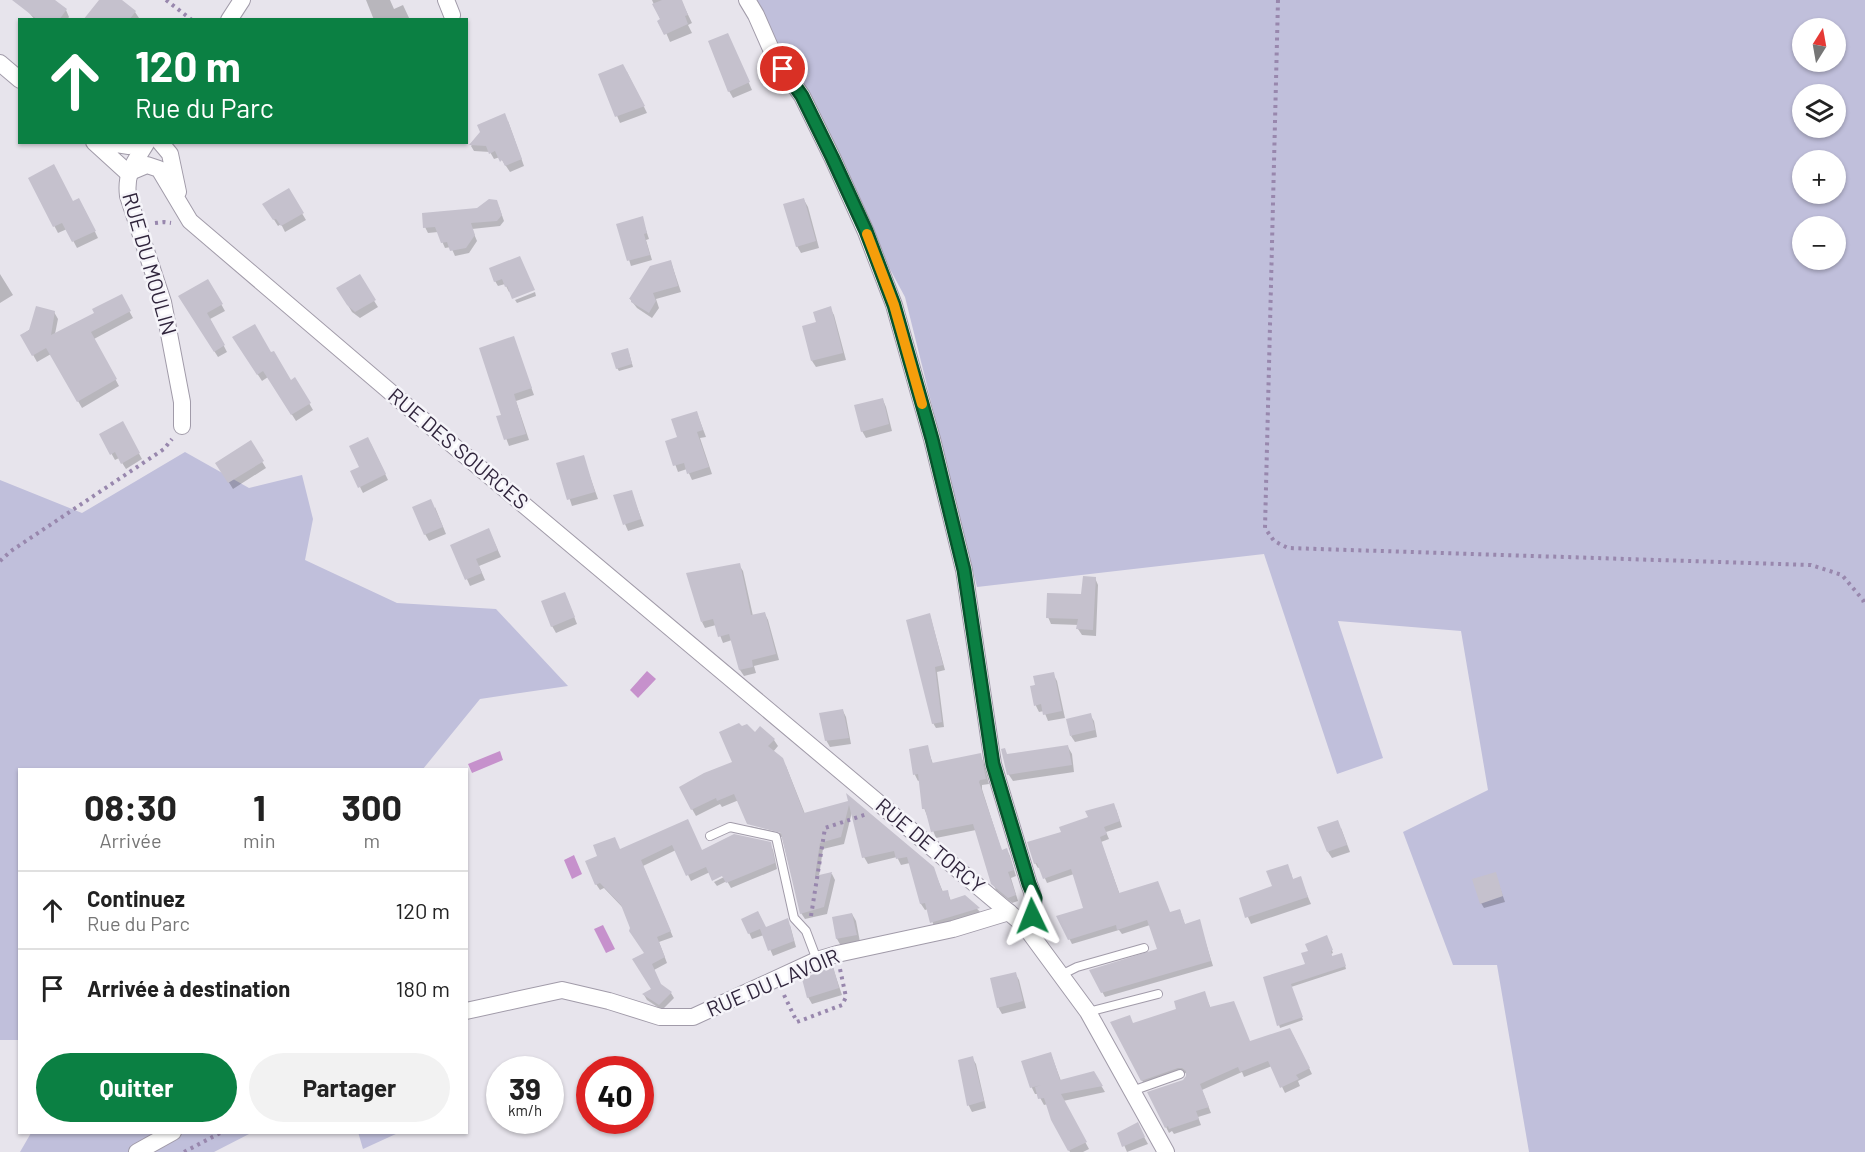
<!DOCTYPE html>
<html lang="fr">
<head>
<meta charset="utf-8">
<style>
  body { margin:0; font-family:Barlow,sans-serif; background:#f2f2f2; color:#222; height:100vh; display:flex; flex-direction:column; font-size:22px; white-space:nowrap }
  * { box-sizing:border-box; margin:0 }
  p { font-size:20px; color:#767676 }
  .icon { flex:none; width:33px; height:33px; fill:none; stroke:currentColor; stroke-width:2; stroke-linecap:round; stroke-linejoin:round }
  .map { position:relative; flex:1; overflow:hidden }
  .panel { position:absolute; left:18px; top:768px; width:450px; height:366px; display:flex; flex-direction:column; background:#fff; border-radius:0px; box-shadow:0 2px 4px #0004 }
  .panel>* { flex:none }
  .hud { position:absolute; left:18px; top:18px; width:450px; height:126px; border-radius:0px; box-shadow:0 2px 4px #0004; background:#0b8043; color:#fff; overflow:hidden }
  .needle { width:39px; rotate:11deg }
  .fabs { position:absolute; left:1792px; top:18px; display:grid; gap:12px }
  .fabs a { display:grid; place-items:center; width:54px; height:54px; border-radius:50%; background:#fff; box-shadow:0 2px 4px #0004; font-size:30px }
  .speed { position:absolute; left:486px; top:1056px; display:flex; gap:12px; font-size:30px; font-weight:700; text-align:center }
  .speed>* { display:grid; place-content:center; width:78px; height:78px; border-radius:50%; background:#fff; box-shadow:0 2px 4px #0004; line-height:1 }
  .speed small { font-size:15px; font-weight:400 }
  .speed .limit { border:9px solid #d22; background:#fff; color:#111 }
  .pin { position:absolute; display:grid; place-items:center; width:51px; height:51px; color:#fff; margin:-26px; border:3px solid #fff; border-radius:50%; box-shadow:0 2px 6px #0007 }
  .me { position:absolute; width:66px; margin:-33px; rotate:358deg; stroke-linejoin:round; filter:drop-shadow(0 0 4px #0008) }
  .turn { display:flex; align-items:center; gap:21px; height:126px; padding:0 18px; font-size:27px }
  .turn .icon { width:78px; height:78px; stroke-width:2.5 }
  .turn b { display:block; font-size:42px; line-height:51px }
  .eta { display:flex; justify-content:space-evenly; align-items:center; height:102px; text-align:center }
  .eta b { font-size:36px; font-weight:700; line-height:42px }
  .button { display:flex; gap:12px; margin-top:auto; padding:12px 18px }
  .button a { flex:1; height:69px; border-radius:36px; background:#0b8043; color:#fff; font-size:24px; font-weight:700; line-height:69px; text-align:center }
  .button a+a { background:#f2f2f2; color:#222 }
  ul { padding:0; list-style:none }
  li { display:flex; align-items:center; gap:18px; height:78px; padding:0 18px; border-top:2px solid #e0e0e0 }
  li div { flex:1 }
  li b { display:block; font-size:22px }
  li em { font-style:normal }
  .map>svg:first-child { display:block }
</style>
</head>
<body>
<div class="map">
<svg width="1865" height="1152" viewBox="0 0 1865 1152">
  <rect width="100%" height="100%" fill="#e7e4ec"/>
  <path fill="#c0bfdb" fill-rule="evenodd" d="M 745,0 L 1865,0 L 1865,1152 L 1529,1152 L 1497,965 L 1453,965 L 1403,832 L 1488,790 L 1461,631 L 1338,621 L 1383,758 L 1337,774 L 1264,554 L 977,587 L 905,297 ZM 1803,28 L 1836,28 L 1836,62 L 1803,62 ZM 1803,94 L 1836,94 L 1836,128 L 1803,128 ZM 1803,160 L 1836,160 L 1836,194 L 1803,194 ZM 1803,226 L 1836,226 L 1836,260 L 1803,260 Z
    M 185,452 L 249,488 L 302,475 L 313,519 L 305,560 L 397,603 L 496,609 L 568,686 L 480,699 L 423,769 L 20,770 L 19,1040 L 0,1040 L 0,480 L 82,513 Z
    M 358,1132 L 398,1132 L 398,1133 L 363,1149 Z
    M 31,1133 L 251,1133 L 214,1152 L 20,1152 Z"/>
  <path fill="#c691cc" d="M 647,671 L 656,679 L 638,698 L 630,690 Z
    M 500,751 L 503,760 L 472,773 L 468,764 Z
    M 574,855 L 582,874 L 572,879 L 564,860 Z
    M 603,925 L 615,949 L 606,953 L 594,929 Z"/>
  <path fill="#0003" d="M 26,0 L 52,0 L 66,10 L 69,17 L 67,20 L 35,20 L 26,9 Z
    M 101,0 L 120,0 L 135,12 L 139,18 L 137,20 L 90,20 Z
    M 366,0 L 390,0 L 394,9 L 403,5 L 410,20 L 374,20 Z
    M 652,0 L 681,0 L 692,23 L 688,25 L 692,33 L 670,42 Z
    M 731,42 L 752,90 L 733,98 L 729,91 Z
    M 627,72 L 647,113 L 620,123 L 600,75 Z
    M 508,121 L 524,166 L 510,172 L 500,157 L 494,159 L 490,152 L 474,151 L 471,146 L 482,132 Z
    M 30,179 L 73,203 L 83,207 L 98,238 L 77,248 L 67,229 L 58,233 Z
    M 288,190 L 306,220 L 285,232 L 281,224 L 278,226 L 264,204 Z
    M 804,200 L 808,207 L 819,248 L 801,253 L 797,246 Z
    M 499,207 L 504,221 L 500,226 L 472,229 L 477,241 L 469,253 L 455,256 L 451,247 L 445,248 L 438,232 L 428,233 L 425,227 L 477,209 Z
    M 642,218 L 649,239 L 646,240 L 652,260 L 631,266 L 618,225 Z
    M 519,257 L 511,291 L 509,292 L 505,284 L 498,286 L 495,281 Z
    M 671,262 L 681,292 L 656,299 L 659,308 L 652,318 L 637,308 L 630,299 L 651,267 Z
    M 0,274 L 13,295 L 0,303 Z
    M 359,277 L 378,307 L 360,318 L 352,312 L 338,289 Z
    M 208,281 L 225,311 L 210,319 L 227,352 L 218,357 L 180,297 Z
    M 535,292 L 536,296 L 517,303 L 515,300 Z
    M 121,296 L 133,318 L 94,339 L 119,386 L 82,408 L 51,354 L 37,362 L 22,335 L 54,312 L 58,319 L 55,334 L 96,313 Z
    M 830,308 L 834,315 L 846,360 L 816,367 L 812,361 L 818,323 Z
    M 513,338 L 534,395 L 516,401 L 529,440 L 509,446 L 498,417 L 503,416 Z
    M 238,344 L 271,354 L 290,382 L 295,379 L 313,410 L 296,421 L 268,377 L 262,381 Z
    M 629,353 L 633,367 L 619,371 L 617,368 Z
    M 883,400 L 886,407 L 892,431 L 866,438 L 862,431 Z
    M 697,413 L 706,437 L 700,438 L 712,474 L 692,480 L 687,469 L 678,472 L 667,442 L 678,438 Z
    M 122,423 L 142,459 L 126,469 L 119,458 L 115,460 L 101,435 Z
    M 250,442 L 266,468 L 233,489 L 217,463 Z
    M 371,444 L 388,480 L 363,493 L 360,487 L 361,467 Z
    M 583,457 L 598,499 L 572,506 L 558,464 Z
    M 631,491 L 644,526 L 628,531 L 625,524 Z
    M 435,507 L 446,534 L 429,541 L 425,534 Z
    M 492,537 L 501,557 L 479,566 L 485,580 L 470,586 L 452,545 Z
    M 739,565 L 743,571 L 753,616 L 765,614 L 768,620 L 779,660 L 754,666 L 756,673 L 744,676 L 740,670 L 732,640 L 723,643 L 716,625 L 705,628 L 702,622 Z
    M 1095,578 L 1098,585 L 1096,636 L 1082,635 L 1078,629 L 1079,625 L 1051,624 L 1048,617 L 1082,596 Z
    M 568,601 L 577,624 L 556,633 L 552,626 Z
    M 930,615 L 945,670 L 937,672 L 944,727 L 936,728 L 933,723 Z
    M 1053,674 L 1057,681 L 1065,718 L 1048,721 L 1044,711 L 1039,712 L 1036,706 L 1032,687 Z
    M 843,711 L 846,717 L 851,744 L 830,747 L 826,740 Z
    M 1090,715 L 1094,721 L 1097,737 L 1075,742 L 1071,736 Z
    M 755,734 L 774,740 L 778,746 L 773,752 L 786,766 L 805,814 L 850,803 L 933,868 L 943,892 L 947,891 L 951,901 L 965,896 L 982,914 L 935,929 L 928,909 L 925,910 L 921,904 L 910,863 L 901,865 L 897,857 L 868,864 L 864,857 L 852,812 L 844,844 L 823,849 L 819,876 L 832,874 L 835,880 L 827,914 L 805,919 L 801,913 L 782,837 L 753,831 L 750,826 L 784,834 L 739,800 L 722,807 L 720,804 L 696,816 L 692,809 L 734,763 Z
    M 927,747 L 933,764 L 980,755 L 983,761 L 989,784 L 982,785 L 982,789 L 1002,852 L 1007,850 L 1010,856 L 1016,876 L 1011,878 L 1018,901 L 1012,903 L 996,890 L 993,883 L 976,830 L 936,838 L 924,808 L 920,780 L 918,781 L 915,775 L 911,750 Z
    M 1068,747 L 1072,754 L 1074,772 L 1013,781 L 1009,775 L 1003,750 L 1008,756 Z
    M 1116,809 L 1122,827 L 1106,832 L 1109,839 L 1101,842 L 1120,895 L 1158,883 L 1170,914 L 1180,910 L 1185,925 L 1199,921 L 1213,966 L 1105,997 L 1091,971 L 1159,950 L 1150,925 L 1122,934 L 1119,930 L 1072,944 L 1058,917 L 1085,909 L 1074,874 L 1047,883 L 1040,867 L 1038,868 L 1035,863 L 1063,833 Z
    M 687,821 L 702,852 L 770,844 L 773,850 L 777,869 L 731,888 L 727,881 L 717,886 L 714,882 L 730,874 L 710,872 L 691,881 L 676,850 L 643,866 L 673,937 L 659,942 L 667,963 L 654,970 L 661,986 L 671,993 L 674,998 L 662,1010 L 647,1000 L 644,995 L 653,990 L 646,954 L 624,909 L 604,888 L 600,890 L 596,884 L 620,851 Z
    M 1341,828 L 1350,852 L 1332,858 L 1328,852 Z
    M 1291,873 L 1293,880 L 1300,878 L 1311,904 L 1251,924 L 1240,899 L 1273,887 Z
    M 1495,874 L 1505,902 L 1484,908 L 1481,903 Z
    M 852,914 L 856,921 L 860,942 L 841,946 L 837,939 L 833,919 Z
    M 743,920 L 766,929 L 790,925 L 796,947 L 773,956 L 764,935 L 752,939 Z
    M 1328,940 L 1333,953 L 1331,954 L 1332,957 L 1343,958 L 1346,969 L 1291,987 L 1303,1020 L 1280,1028 L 1265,978 L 1307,965 Z
    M 833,968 L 842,995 L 812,1004 L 808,997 Z
    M 1015,973 L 1019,980 L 1026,1008 L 1002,1014 L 998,1007 Z
    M 1204,992 L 1211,1009 L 1250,1043 L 1293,1035 L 1312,1074 L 1298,1081 L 1300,1086 L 1285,1093 L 1272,1066 L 1244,1077 L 1242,1072 L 1202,1090 L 1211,1113 L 1198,1117 L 1201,1125 L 1174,1134 L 1172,1131 L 1169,1133 L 1166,1127 L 1184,1081 L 1188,1076 L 1186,1073 L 1145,1086 L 1112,1022 L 1133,1024 L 1178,1010 Z
    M 1051,1054 L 1061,1081 L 1093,1072 L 1105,1092 L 1063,1101 L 1089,1149 L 1083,1152 L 1070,1152 L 1052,1119 L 1048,1104 L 1044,1105 L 1038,1094 L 1035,1094 L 1032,1088 L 1023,1062 Z
    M 972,1058 L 976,1064 L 986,1108 L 972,1112 L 969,1106 L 960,1061 Z
    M 1137,1124 L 1148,1144 L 1127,1152 L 1119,1133 Z"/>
  <path fill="#c5c1cd" d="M 12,0 L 55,0 L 67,9 L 59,20 L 38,20 Z
    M 99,0 L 122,0 L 136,11 L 129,20 L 83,20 Z
    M 662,0 L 682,0 L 688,15 L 685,16 L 688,24 L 664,35 L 657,21 L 660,19 L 652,4 Z
    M 728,33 L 750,82 L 728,92 L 708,41 Z
    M 623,64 L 645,106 L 615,117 L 598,74 Z
    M 505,113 L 522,159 L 505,166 L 502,160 L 500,162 L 495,151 L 489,154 L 486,146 L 469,145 L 480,132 L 477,125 Z
    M 54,164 L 73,201 L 79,198 L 96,231 L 72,242 L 62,223 L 53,227 L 28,178 Z
    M 289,188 L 304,213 L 281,226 L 276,219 L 273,220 L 262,204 Z
    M 804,198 L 816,241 L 796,247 L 783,204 Z
    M 489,199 L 497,200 L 502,215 L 497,221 L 471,223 L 475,235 L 466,248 L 450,251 L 447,242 L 441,243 L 435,227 L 423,228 L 422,213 L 477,208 Z
    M 643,216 L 647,233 L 644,234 L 650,255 L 627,261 L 616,224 Z
    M 520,256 L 535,290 L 512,299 L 507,286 L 505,287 L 502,279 L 494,282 L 489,268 Z
    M 671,260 L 678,286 L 653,293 L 656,301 L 649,313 L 631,302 L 631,299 L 629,299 L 650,266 Z
    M 360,274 L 376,300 L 355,312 L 347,305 L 336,288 Z
    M 208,279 L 223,304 L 207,313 L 225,345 L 214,352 L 178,296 Z
    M 122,294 L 131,311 L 91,332 L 117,379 L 77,402 L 46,348 L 32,356 L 20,335 L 29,330 L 36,306 L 55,311 L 51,335 L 94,313 L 92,309 Z
    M 831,306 L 843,353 L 811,361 L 802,326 L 816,322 L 813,312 Z
    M 255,324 L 271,352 L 274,351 L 291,380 L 295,377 L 311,403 L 291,415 L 263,371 L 257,375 L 232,337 Z
    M 514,336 L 532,388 L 514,394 L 526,434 L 504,440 L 496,416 L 501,415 L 479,348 Z
    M 628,348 L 632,364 L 616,369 L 611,353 Z
    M 883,398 L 889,424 L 861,432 L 854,405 Z
    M 697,411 L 703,430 L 697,432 L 709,467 L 687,474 L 684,463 L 673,466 L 665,441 L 677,437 L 671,419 Z
    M 123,421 L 140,453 L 121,464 L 115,452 L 110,455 L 99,434 Z
    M 368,437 L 386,474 L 358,488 L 350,471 L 359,467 L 349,446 Z
    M 251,440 L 264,461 L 228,483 L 215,463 Z
    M 584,455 L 595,492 L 567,500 L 556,463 Z
    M 632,490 L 641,519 L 623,525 L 613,495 Z
    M 431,499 L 443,527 L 424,535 L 412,507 Z
    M 489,528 L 498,550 L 476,559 L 482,573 L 465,580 L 450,545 Z
    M 740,563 L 751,615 L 765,612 L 776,654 L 752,660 L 753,667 L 739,670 L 729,634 L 718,637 L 713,619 L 701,622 L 686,573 Z
    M 1083,576 L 1096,577 L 1093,630 L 1076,629 L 1078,619 L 1046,618 L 1047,593 L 1081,594 Z
    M 565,592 L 575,617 L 551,627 L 541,601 Z
    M 930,613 L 943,665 L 935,667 L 942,722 L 932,724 L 906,620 Z
    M 1054,672 L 1062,711 L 1043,715 L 1041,704 L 1034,706 L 1030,686 L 1035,685 L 1033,676 Z
    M 843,709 L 849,738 L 825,741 L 819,713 Z
    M 1091,713 L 1095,730 L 1070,736 L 1066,719 Z
    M 739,723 L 742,726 L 747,724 L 755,732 L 760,726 L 775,739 L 768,746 L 783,758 L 804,813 L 848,801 L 846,793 L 934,867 L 942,891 L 948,890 L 950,900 L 965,895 L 980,908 L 930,923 L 925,903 L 920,904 L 907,857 L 896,859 L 894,851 L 862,858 L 849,805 L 841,837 L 820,843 L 815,876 L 832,872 L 824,907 L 800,914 L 781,833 L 747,824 L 734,794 L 717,801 L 716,798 L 691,810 L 679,787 L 704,773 L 732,762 L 719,732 Z
    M 928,745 L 932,763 L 981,753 L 986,779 L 980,780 L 979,782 L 1002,850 L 1007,848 L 1014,870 L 1008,872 L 1016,895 L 1008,898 L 991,884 L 973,824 L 931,832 L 925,809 L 922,809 L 918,774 L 913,775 L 909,749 Z
    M 1068,745 L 1072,765 L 1007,775 L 1001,749 L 1005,748 L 1007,754 Z
    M 1114,803 L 1120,821 L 1104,827 L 1107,834 L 1100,837 L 1119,893 L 1158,881 L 1170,912 L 1180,909 L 1185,924 L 1200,919 L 1211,961 L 1101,993 L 1089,970 L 1157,949 L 1147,920 L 1117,930 L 1116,925 L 1068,940 L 1056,916 L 1083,908 L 1071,869 L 1043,879 L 1037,863 L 1034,864 L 1027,842 L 1061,832 L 1059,827 L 1088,817 L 1085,811 Z
    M 688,819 L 702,850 L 734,834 L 771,842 L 775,863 L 726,883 L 722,876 L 712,881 L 706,867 L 686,876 L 672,845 L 641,860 L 671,931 L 657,937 L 665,957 L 652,964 L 661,984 L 672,992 L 659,1005 L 642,994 L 651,989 L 632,959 L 644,953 L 629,931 L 630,928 L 621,905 L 600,883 L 595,885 L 585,861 L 597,856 L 593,845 L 615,837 L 620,849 Z
    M 1338,820 L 1347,845 L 1327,852 L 1317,827 Z
    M 1288,864 L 1293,879 L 1301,876 L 1308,897 L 1245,918 L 1239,898 L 1272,886 L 1266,871 Z
    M 1496,872 L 1503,896 L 1480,904 L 1472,879 Z
    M 758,911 L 766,927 L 788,918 L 794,941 L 768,951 L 760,929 L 748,934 L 741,919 Z
    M 852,913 L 857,935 L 836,939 L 832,917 Z
    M 1327,935 L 1333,950 L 1331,951 L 1332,956 L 1342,953 L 1346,966 L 1291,984 L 1303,1017 L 1277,1026 L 1263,977 L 1305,964 L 1301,953 L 1308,951 L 1305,944 Z
    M 833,966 L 839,988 L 807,998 L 802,979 Z
    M 1016,972 L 1023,1001 L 997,1008 L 990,978 Z
    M 1205,991 L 1210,1007 L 1234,1001 L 1250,1041 L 1290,1028 L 1310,1068 L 1296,1075 L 1299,1079 L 1280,1088 L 1268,1061 L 1240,1072 L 1238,1067 L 1200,1084 L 1209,1107 L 1196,1111 L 1199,1119 L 1169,1129 L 1168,1126 L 1165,1128 L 1147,1092 L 1183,1080 L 1186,1076 L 1186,1071 L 1182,1068 L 1178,1068 L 1141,1081 L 1110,1022 L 1130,1015 L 1133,1023 L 1176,1009 L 1174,1001 Z
    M 1051,1052 L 1060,1080 L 1094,1071 L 1103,1086 L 1061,1094 L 1087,1142 L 1068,1151 L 1051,1120 L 1044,1098 L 1038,1099 L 1035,1087 L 1041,1085 L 1030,1088 L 1021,1061 Z
    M 973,1056 L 984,1101 L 967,1106 L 958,1060 Z
    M 1138,1122 L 1145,1137 L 1122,1147 L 1117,1133 Z"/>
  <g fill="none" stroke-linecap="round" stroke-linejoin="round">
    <defs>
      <path id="service" d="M 710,836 L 730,827 L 776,837 L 794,918 L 806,931 L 817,960
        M 1061,975 L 1077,967 L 1144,948
        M 1088,1012 L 1158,994
        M 1132,1091 L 1180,1074"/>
      <path id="minor" d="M 446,0 L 452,15
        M 229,20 L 242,0
        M 147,142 C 135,162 125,172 128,196 L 163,302 L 182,402 L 182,426
        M 466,1011 L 562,990 L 609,1001 L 660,1017 L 693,1017 L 817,960 L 837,954 L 953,929 L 1009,912
        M 137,1152 L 173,1132"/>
      <path id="tertiary" d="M 747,0 L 756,15 L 774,56 L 802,96 L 832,157 L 866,232 L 894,305 L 932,439 L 964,570 L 993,764 L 1029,884 C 1036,900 1036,912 1024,925
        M 0,63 L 20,80
        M 94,142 L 128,173 L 147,165 L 159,169 L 190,221 L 449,442 L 1024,925 L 1088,1012 L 1166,1152
        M 104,142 L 129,146 L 138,142
        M 160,142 L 170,154 L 178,192"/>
    </defs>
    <use href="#service" stroke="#a19ba9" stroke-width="10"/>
    <use href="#minor" stroke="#a19ba9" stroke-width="18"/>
    <use href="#tertiary" stroke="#a19ba9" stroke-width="18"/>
    <path stroke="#9887ad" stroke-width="4" stroke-dasharray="3 4.5" stroke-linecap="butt" d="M 166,0 L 192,20
      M 1278,0 L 1265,528 L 1274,541 L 1288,548 L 1811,565 L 1842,575 L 1863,600 L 1865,606
      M 155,223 L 164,222 L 171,223
      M 0,561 L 11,551 L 164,449 L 172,439
      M 811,916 L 825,828 L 867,814
      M 784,995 L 797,1022 L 842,1005 L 846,997 L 840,969
      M 184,1152 L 222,1132"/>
    <use href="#service" stroke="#fff" stroke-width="8"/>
    <use href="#minor" stroke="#fff" stroke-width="16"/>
    <use href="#tertiary" stroke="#fff" stroke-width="16"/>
  </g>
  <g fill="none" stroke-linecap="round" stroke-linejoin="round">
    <defs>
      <path id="route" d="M 783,69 L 802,96 L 832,157 L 866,231 L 894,305 L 932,439 L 964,570 L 993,764 L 1029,884 L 1035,898 L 1032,916"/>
    </defs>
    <use href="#route" stroke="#07532c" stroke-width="15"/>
    <use href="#route" stroke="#0b8043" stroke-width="10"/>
    <path stroke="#f59e0b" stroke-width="10" d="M 867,234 L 894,305 L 922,404"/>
  </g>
  <g text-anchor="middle" stroke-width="5" stroke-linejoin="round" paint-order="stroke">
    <g font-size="21" fill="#30253c" stroke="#f5f4f9">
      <text transform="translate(149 264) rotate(74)" y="7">RUE DU MOULIN</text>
      <text transform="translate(458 449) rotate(40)" y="7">RUE DES SOURCES</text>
      <text transform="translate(930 846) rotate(40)" y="7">RUE DE TORCY</text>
      <text transform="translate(773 983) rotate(-23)" y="7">RUE DU LAVOIR</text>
    </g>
  </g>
</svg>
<div class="fabs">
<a><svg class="needle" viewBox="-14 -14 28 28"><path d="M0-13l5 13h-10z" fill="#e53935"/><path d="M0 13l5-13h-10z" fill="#767676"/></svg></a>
<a><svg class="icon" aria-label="layers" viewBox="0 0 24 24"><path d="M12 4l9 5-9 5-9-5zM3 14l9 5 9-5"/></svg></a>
<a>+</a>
<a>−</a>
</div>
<div class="speed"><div>39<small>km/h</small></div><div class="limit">40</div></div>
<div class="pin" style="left:783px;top:69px;background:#d93025"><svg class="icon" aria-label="arrive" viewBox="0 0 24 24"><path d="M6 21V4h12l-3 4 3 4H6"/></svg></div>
<svg class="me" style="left:1032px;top:916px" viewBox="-20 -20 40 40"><path d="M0-17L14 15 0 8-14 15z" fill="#0b8043" stroke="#fff" stroke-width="4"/></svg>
<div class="hud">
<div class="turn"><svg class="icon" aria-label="ahead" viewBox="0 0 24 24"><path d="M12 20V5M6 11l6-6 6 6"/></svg><div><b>120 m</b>Rue du Parc</div></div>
</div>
<section class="panel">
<div class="eta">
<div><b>08:30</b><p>Arrivée</p></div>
<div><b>1</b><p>min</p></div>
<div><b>300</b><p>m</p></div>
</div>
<ul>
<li><svg class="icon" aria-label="ahead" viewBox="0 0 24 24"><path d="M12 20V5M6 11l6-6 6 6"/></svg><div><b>Continuez</b><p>Rue du Parc</p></div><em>120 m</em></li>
<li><svg class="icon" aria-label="arrive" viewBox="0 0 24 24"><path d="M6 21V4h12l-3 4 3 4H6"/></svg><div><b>Arrivée à destination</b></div><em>180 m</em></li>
</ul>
<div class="button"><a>Quitter</a><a>Partager</a></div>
</section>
</div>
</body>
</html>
